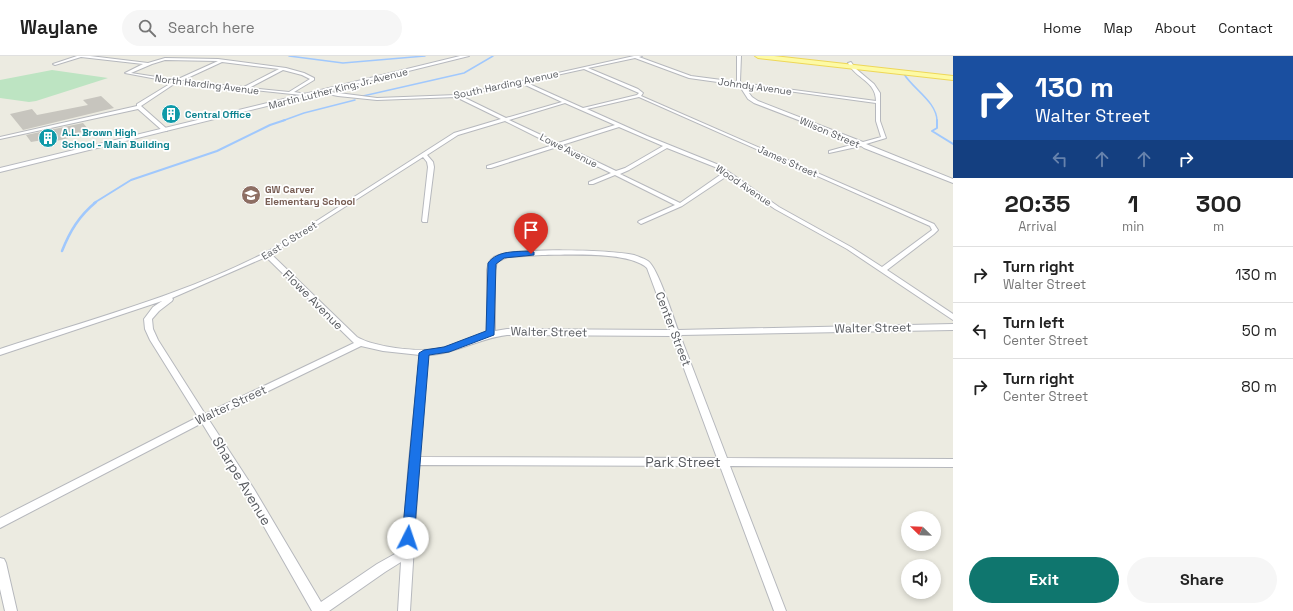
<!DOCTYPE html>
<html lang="en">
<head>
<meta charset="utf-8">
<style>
  body { margin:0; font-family:"Space Grotesk",sans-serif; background:#f6f6f6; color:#222; height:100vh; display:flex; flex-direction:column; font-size:15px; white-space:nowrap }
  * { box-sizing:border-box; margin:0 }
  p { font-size:13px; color:#767676 }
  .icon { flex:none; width:22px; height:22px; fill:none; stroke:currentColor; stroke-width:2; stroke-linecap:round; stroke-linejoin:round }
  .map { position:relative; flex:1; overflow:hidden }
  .drawer { display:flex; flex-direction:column; background:#fff; width:340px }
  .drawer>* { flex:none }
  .guide { background:#1a4fa0; color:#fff; overflow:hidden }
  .needle { width:26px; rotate:293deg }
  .tools { position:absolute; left:901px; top:455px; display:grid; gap:8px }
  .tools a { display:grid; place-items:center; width:40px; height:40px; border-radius:50%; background:#fff; box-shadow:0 2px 6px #0003; font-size:20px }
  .pin { position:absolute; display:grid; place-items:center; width:34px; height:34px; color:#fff; margin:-41px -17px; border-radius:50% 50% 50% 0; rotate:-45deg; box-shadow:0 0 4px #0007 }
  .pin .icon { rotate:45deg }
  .me { position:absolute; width:44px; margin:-22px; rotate:4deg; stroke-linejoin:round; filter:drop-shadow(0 0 3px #0008) }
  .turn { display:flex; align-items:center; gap:14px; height:84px; padding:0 16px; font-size:18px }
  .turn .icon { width:52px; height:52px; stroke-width:2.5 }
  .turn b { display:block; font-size:28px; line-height:34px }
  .lanes { display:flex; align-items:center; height:38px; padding:0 16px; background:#0003; justify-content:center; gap:20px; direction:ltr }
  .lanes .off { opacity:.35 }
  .eta { display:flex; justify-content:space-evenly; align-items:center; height:68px; text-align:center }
  .eta b { font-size:24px; font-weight:700; line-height:28px }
  .action { display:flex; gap:8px; margin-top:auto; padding:8px 16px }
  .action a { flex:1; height:46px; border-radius:24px; background:#0f766e; color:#fff; font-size:16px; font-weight:700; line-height:46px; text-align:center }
  .action a+a { background:#f6f6f6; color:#222 }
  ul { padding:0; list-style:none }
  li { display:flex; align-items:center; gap:12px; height:56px; padding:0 16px; border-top:1px solid #e0e0e0 }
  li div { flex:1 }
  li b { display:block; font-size:15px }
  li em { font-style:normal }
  header { display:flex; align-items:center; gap:24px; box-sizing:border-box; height:56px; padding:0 20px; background:#fff; border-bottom:1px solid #e0e0e0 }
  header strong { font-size:19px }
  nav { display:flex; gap:22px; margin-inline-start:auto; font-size:14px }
  .search { width:280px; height:36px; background:#f6f6f6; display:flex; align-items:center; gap:10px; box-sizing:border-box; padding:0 14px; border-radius:22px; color:#767676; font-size:15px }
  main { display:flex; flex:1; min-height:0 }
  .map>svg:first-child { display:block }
</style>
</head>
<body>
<header>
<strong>Waylane</strong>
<div class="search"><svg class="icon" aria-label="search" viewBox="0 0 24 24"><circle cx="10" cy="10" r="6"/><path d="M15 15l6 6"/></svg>Search here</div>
<nav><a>Home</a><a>Map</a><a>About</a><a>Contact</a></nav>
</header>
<main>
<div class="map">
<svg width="953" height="555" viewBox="0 0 953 555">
  <rect width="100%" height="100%" fill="#ecebe1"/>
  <path fill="#bde4c2" d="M 52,14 L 108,22 L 36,45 L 29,46 L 0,42 L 0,24 Z"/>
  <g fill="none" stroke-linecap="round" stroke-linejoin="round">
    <path stroke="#a0c8fd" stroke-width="1.5" d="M 289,0 L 343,7 L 425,0
      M 904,18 C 913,33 937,46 937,65
      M 363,40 L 464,17 L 493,0
      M 282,65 L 304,57 L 355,44"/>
    <path stroke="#a0c8fd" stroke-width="2" d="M 937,64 L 937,72 L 932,75 L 953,88
      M 94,147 L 131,124 L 217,95 L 270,69 L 285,64"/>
    <path stroke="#a0c8fd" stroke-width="2.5" d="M 62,195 C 70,175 79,160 96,146"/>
  </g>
  <path fill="#c7c5be" d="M 101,40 L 114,52 L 23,74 L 10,58 L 32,53 L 37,59 L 88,49 L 83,44 Z
    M 83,67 L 89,74 L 78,77 L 81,79 L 48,87 L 43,84 L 31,86 L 26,79 Z"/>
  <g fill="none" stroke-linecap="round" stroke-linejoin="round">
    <defs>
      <path id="street" d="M 77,0 L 90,0 L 148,7 L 165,2 L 218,3 L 286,12 L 304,17 L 314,22 L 314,24 L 294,36 L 313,39 L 311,40 L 177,26 L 141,50 L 167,73 L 167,75 L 163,75 L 138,53 L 0,83 L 0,81 L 137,50 L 137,48 L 173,26 L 125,17 L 143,8 L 81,1 L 55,9 L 53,8 ZM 165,4 L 218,5 L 176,24 L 131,17 L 152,8 ZM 222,6 L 279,13 L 244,31 L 181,25 ZM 283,14 L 302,19 L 310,23 L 289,36 L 249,32 Z
        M 634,0 L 642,0 L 639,1 L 691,20 L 737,26 L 737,0 L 741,0 L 740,25 L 741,27 L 876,45 C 876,25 856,23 848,7 L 851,6 L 855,12 L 874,28 L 880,37 L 880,65 L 886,82 L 866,88 L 953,123 L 953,127 L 864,92 L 861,90 L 829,97 L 829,95 L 858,87 L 754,47 L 748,43 L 739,29 L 689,22 L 635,2 L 588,12 L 638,33 L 643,37 L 641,40 L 934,168 L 938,174 L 934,178 L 887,214 L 953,258 L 953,264 L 847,193 L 775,153 L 727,120 L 682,150 L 641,168 L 638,166 L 639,165 L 675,149 L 615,119 L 593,128 L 589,128 L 589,126 L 611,117 L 557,91 L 491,112 L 487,112 L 487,110 L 553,89 L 505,65 L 458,79 L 427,99 L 433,106 L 434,111 L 427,166 L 423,166 L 422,165 L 428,111 L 427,106 L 423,101 L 271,198 L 357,281 C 374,291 416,296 436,293 C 454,290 470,282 487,277 L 487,214 C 488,209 489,204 494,201 C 514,191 611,194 634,199 C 639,201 643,202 648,205 C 658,212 673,261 678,274 L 953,268 L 953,274 L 680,279 L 727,402 L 953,403 L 953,411 L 730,410 L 786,555 L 774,555 L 720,410 L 419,409 L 410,555 L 398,555 L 401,506 L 385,516 L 329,555 L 312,555 L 246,439 L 202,367 L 0,472 L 0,462 L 198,361 L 150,284 L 145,273 L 144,263 L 153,251 L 162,245 L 0,299 L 0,293 C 92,263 191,237 276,191 L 454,77 L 501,63 L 456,41 L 377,44 L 338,40 L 323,37 L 323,35 L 377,42 L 457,39 L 517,26 L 519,24 L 522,25 ZM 584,13 L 639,37 L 637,39 L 583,52 L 525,26 ZM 521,27 L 562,46 L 506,62 L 461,40 ZM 743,29 L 876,47 L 876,65 L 881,81 L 863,86 L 758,45 L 752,41 ZM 639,41 L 930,170 L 932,174 L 882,211 L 851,191 L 779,151 L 719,109 L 647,80 L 587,53 ZM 565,47 L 615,69 L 558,87 L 509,64 ZM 619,71 L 663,90 L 625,112 L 616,115 L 562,89 ZM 667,92 L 715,111 L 723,117 L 680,147 L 620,118 L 629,114 ZM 542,199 C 566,199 629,195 647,212 L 670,274 L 507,273 L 495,275 L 495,214 L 497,206 L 507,201 ZM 266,201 L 354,287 L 205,358 L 158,284 L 153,273 L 152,263 L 159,255 L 172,245 L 173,243 L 172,242 ZM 507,279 L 672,280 L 717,402 L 419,401 L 428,299 C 455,298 480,282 507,279 ZM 361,290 L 383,295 L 420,299 L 409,405 L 402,494 L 377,508 L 321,546 L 254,433 L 209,364 Z
        M 0,502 L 4,503 L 6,507 L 17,555 L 5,555 L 0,533 Z"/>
      <path id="secondary" d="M 460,0 L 469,0 L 0,116 L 0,112 Z"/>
      <path id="primary" d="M 755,0 L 774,0 L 953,20 L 953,24 L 758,2 Z"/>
    </defs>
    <use href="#street" stroke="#b6b8bd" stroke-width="2"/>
    <use href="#secondary" stroke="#b7b9bf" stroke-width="2"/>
    <use href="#primary" stroke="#eed758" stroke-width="2"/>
    <use href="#street" fill="#fff" fill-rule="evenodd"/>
    <use href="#secondary" fill="#fff" fill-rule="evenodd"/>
    <use href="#primary" fill="#fdfaa5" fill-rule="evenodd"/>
  </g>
  <path fill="#1a73e8" stroke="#114b97" d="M 531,195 L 534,196 L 534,199 L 504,202 L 496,208 L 494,279 L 449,296 L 429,299 L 414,482 L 413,486 L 408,488 L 403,486 L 402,482 L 419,297 L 424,294 L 444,291 L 486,275 L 488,207 C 498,194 515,196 531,195 Z"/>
  <defs>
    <symbol id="building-disc" viewBox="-11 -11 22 22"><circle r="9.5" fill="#0f9aa8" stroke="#fff"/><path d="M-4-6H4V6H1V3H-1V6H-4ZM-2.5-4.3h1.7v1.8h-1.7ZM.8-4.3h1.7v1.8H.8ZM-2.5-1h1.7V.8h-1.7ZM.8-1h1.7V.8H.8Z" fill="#fff"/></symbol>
    <symbol id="school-disc" viewBox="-11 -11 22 22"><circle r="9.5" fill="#8d6e63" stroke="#fff"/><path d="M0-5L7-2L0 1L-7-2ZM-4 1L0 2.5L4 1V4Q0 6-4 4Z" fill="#fff"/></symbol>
  </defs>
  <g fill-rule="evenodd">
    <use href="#building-disc" x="160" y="47" width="22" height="22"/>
    <use href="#building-disc" x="37" y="71" width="22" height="22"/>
    <use href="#school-disc" x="240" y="128" width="22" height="22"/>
  </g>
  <g text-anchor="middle" stroke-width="3.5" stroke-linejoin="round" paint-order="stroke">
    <g font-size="10" fill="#595c61" stroke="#fff">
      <text transform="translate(207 28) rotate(7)" y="4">North Harding Avenue</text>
      <text transform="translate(506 28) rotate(-12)" y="4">South Harding Avenue</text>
      <text transform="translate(755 30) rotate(8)" y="4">Johndy Avenue</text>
      <text transform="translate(338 32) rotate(-14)" y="4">Martin Luther King, Jr. Avenue</text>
      <text transform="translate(830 76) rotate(23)" y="4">Wilson Street</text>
      <text transform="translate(569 94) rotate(27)" y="4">Lowe Avenue</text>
      <text transform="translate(788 105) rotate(24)" y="4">James Street</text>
      <text transform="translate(744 129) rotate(34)" y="4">Wood Avenue</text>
      <text transform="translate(289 184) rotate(-32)" y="4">East C Street</text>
    </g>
    <g font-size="10" font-weight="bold" fill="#0d838f" stroke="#fff" text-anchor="start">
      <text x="185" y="62">Central Office</text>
      <text x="62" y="80">A.L. Brown High<tspan x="62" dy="12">School - Main Building</tspan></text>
    </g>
    <g font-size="10" font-weight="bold" fill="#785e54" stroke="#fff" text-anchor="start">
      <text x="265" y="137">GW Carver<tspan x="265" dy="12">Elementary School</tspan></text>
    </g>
    <g font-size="12" fill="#595c61" stroke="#fff">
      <text transform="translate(313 244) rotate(45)" y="4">Flowe Avenue</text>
      <text transform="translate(873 272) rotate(-1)" y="4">Walter Street</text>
      <text transform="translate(673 273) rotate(69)" y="4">Center Street</text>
      <text transform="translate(549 276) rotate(1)" y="4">Walter Street</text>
      <text transform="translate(231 349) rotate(-25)" y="4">Walter Street</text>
    </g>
    <g font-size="14" fill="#595c61" stroke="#fff">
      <text x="683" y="411">Park Street</text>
      <text transform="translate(242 425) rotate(59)" y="5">Sharpe Avenue</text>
    </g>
  </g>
</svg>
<div class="tools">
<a><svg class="needle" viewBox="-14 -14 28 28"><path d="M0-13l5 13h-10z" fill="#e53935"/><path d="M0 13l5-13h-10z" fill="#767676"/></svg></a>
<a><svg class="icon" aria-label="sound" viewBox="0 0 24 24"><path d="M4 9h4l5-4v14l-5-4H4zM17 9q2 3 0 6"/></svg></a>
</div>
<div class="pin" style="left:531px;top:198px;background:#d93025"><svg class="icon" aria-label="arrive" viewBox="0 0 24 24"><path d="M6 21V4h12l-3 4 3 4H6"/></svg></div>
<svg class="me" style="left:408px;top:482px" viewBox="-20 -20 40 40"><circle r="19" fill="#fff"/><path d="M0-13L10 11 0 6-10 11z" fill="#1a73e8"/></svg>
</div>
<section class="drawer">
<div class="guide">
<div class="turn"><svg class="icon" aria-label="right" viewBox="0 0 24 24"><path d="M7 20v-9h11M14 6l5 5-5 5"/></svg><div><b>130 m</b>Walter Street</div></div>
<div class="lanes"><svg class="icon off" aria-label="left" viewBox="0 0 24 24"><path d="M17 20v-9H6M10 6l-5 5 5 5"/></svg><svg class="icon off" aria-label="ahead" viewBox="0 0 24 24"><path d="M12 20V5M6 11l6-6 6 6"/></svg><svg class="icon off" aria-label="ahead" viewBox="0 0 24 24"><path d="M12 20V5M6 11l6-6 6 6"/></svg><svg class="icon" aria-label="right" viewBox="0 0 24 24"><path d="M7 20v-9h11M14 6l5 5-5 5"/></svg></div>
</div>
<div class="eta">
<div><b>20:35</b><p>Arrival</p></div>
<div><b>1</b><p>min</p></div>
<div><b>300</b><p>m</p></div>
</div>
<ul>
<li><svg class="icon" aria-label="right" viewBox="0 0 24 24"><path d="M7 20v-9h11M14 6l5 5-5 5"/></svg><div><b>Turn right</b><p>Walter Street</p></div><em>130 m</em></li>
<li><svg class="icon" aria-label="left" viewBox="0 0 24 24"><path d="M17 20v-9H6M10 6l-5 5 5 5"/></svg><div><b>Turn left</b><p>Center Street</p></div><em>50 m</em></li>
<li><svg class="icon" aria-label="right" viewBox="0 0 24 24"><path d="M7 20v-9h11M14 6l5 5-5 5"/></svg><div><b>Turn right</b><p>Center Street</p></div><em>80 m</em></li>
</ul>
<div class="action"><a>Exit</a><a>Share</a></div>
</section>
</main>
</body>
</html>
